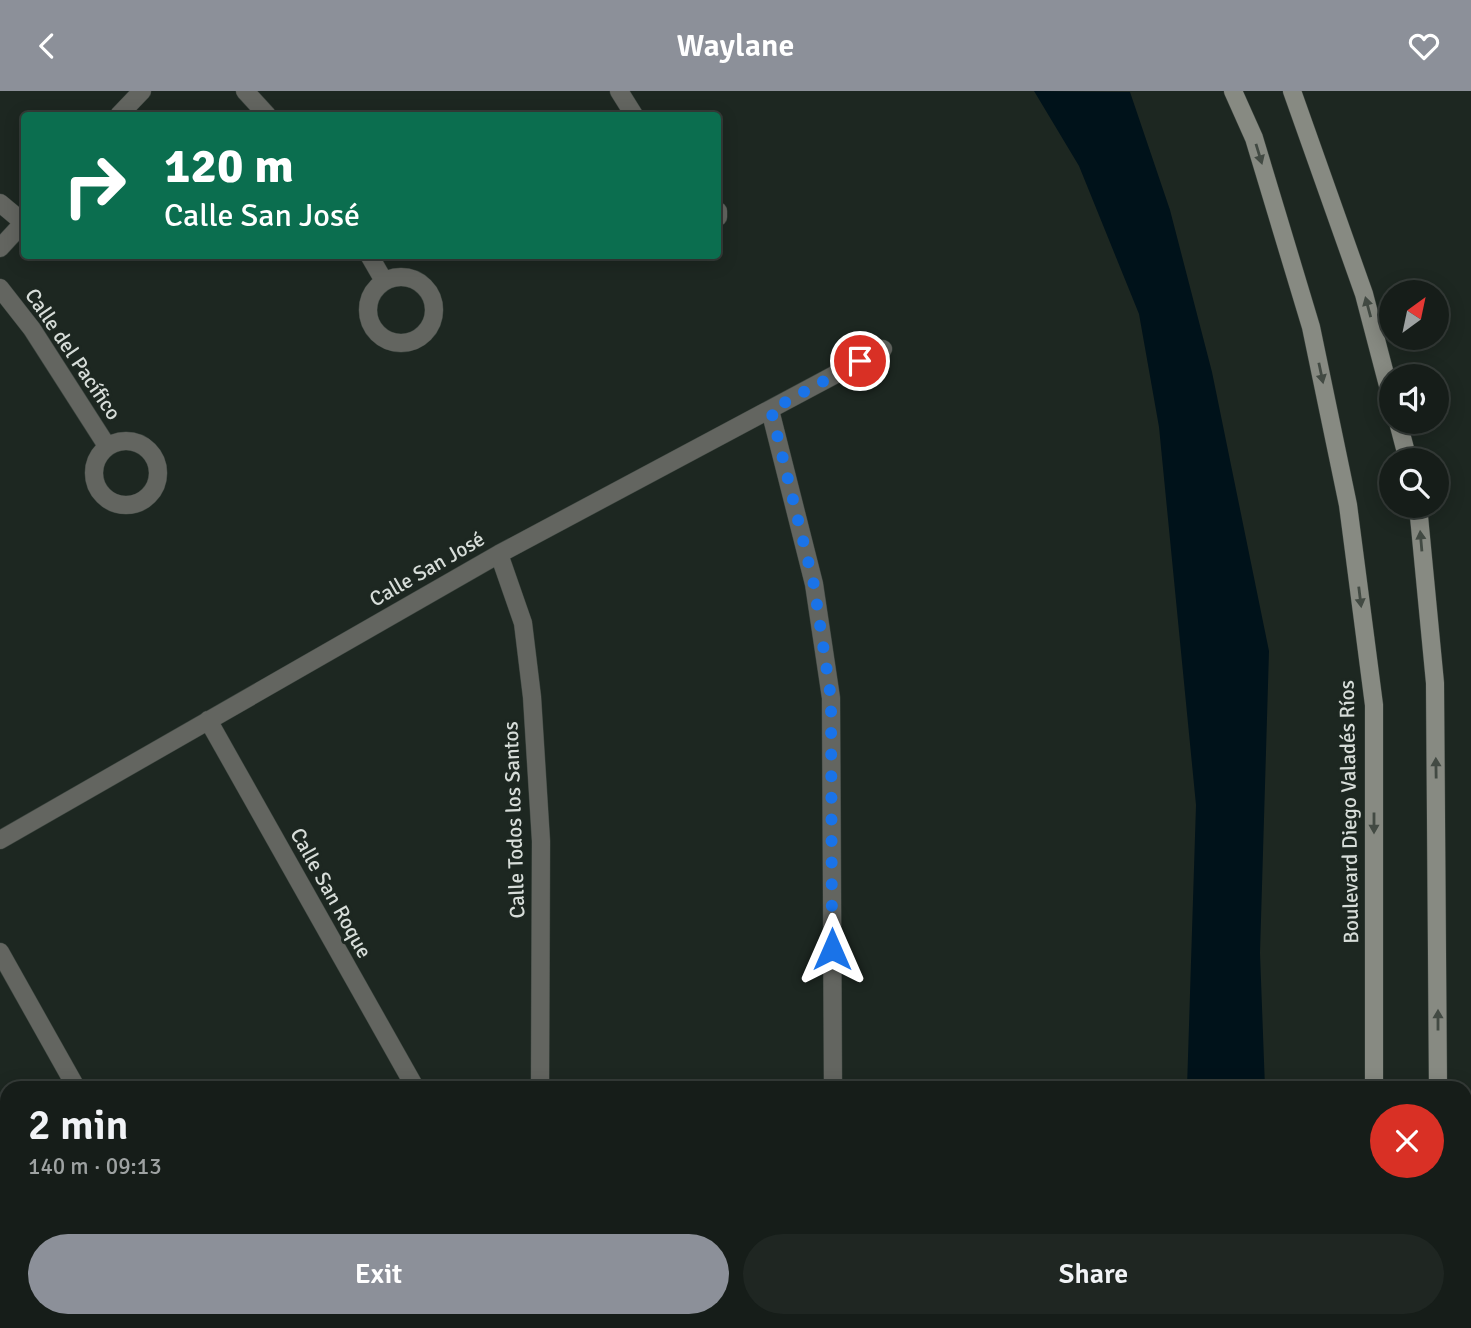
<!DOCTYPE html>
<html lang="en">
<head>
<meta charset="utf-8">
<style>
  body { margin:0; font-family:Signika,sans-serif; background:#1f2622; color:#f1f3f6; height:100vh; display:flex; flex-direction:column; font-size:26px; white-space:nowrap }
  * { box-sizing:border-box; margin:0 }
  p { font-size:23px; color:#9ea2a2 }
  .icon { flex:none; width:38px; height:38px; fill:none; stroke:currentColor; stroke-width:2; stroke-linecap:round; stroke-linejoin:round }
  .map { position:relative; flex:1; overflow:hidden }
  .drawer { position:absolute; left:0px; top:990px; width:1472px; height:247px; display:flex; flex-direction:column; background:#161d19; border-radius:21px 21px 0 0; box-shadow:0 4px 18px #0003,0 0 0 2px #353b38 }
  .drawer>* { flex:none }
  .banner { position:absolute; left:21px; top:21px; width:700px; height:147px; border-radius:7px; box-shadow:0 4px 18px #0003,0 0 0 2px #353b38; background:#0b6e4f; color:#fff; overflow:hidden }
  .needle { width:46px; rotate:33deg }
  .fabs { position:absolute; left:1379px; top:189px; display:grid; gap:14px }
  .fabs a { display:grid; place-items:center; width:70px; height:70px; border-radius:50%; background:#161d19; box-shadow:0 4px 18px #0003,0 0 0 2px #353b38; font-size:35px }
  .pin { position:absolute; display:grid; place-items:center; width:60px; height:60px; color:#fff; margin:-30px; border:4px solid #fff; border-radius:50%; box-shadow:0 2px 7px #0007 }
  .me { position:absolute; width:77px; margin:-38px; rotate:0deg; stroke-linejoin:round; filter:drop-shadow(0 0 5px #0008) }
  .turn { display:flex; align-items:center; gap:24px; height:147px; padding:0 28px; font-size:32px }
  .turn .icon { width:91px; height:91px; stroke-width:2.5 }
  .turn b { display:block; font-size:49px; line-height:60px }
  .round { display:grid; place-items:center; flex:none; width:74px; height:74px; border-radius:37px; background:#1f2622 }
  .headline { display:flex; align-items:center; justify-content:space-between; height:119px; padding:0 28px }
  h1 { font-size:42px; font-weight:600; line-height:52px }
  .primary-button { display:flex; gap:14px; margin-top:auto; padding:14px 28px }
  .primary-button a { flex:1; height:80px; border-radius:42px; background:#8c9099; color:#fff; font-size:28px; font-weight:600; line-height:80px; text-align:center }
  .primary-button a+a { background:#1f2622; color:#f1f3f6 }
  header { display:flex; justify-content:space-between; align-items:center; height:91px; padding:0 28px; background:#8c9099; color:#fff; font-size:32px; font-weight:600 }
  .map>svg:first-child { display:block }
</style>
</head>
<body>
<header><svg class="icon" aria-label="back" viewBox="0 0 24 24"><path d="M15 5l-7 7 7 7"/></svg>Waylane<svg class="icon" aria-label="heart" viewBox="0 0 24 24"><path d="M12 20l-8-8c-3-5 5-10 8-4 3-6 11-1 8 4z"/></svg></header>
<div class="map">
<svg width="1471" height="1237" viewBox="0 0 1471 1237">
  <rect width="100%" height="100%" fill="#1d2721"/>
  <path fill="#00121a" d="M 1034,0 L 1130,1 L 1170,119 L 1212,281 L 1269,560 L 1260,862 L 1265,997 L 1187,997 L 1196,714 L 1159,336 L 1139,223 L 1079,75 Z
    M 1181,1230 L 1263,1230 L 1263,1237 L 1181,1237 Z"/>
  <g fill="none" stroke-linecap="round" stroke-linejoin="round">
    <path stroke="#00121a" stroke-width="9" d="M 1285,1230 L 1293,1237"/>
    <defs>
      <path id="street" d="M 245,0 L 267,24
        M 619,0 L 634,24
        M 119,24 L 142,0
        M 0,112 L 24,132
        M 718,120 L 718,126
        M 0,157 L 24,131
        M 369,164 L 384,190
        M368 219a33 33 0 1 1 66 0a33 33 0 1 1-66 0Z
        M 0,197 L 32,238 L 107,355
        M 770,319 L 814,493 L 831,607 L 833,998
        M94 382a32 32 0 1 1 64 0a32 32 0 1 1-64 0Z
        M 499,463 L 523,532 L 532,606 L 541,750 L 540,998
        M 208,629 L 416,998
        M 0,749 L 499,463 L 883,258
        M 0,861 L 77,998
        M 1465,1227 L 1471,1227
        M 198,1230 L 200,1237"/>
      <path id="secondary" d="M 1233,0 L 1254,47 L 1311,236 L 1348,414 L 1374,614 L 1374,998
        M 1292,0 L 1364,203 L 1391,306
        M 1398,331 L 1408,369
        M 1418,415 L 1435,592 L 1438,998
        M 1375,1237 L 1375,1230
        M 1439,1237 L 1439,1230"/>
    </defs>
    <use href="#street" stroke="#3b443e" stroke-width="19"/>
    <use href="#secondary" stroke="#3b443e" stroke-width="19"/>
    <use href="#street" stroke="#636560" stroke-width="18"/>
    <use href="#secondary" stroke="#878a82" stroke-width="18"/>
  </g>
  <defs><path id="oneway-solid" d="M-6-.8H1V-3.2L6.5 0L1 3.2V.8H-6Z" transform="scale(1.75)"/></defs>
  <g fill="#424a43">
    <use href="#oneway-solid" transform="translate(1259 63) rotate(73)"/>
    <use href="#oneway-solid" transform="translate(1368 216) rotate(-105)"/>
    <use href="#oneway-solid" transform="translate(1321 282) rotate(78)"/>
    <use href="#oneway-solid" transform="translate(1421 450) rotate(-95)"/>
    <use href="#oneway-solid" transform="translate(1360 506) rotate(83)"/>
    <use href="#oneway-solid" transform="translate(1436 677) rotate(-91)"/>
    <use href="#oneway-solid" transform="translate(1374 732) rotate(90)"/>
    <use href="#oneway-solid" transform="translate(1438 929) rotate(-90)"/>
  </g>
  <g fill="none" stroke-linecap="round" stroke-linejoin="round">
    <path stroke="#1a73e8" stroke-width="12" stroke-dasharray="0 21.6" d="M 832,858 L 831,607 L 814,494 L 771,319 L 860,270"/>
  </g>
  <g text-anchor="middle" stroke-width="6" stroke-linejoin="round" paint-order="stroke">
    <g font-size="21" fill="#d7ddd9" stroke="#1d2721">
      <text transform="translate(73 263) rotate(56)" y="7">Calle del Pacífico</text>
      <text transform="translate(427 478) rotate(-30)" y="7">Calle San José</text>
      <text transform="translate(1349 721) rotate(-91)" y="7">Boulevard Diego Valadés Ríos</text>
      <text transform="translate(514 729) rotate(-92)" y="7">Calle Todos los Santos</text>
      <text transform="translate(331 802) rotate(61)" y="7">Calle San Roque</text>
    </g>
  </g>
</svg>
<div class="fabs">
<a><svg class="needle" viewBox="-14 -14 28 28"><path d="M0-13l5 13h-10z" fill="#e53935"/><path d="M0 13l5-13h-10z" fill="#9ea2a2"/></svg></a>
<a><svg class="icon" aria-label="sound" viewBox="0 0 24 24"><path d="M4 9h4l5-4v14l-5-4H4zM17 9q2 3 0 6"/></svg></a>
<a><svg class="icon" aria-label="search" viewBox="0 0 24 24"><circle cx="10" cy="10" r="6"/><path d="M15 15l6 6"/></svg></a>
</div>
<div class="pin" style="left:860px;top:270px;background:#d93025"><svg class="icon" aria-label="arrive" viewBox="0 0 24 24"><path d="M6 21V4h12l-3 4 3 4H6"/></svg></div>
<svg class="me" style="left:832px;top:858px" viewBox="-20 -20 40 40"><path d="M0-17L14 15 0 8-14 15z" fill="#1a73e8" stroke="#fff" stroke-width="4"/></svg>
<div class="banner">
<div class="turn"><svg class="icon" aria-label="right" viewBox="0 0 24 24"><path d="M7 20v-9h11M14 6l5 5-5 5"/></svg><div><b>120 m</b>Calle San José</div></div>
</div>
<section class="drawer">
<div class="headline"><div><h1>2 min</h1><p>140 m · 09:13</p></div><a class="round" style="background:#d93025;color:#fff"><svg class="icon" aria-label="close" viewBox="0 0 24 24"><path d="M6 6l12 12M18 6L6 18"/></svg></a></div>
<div class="primary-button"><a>Exit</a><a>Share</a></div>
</section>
</div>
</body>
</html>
